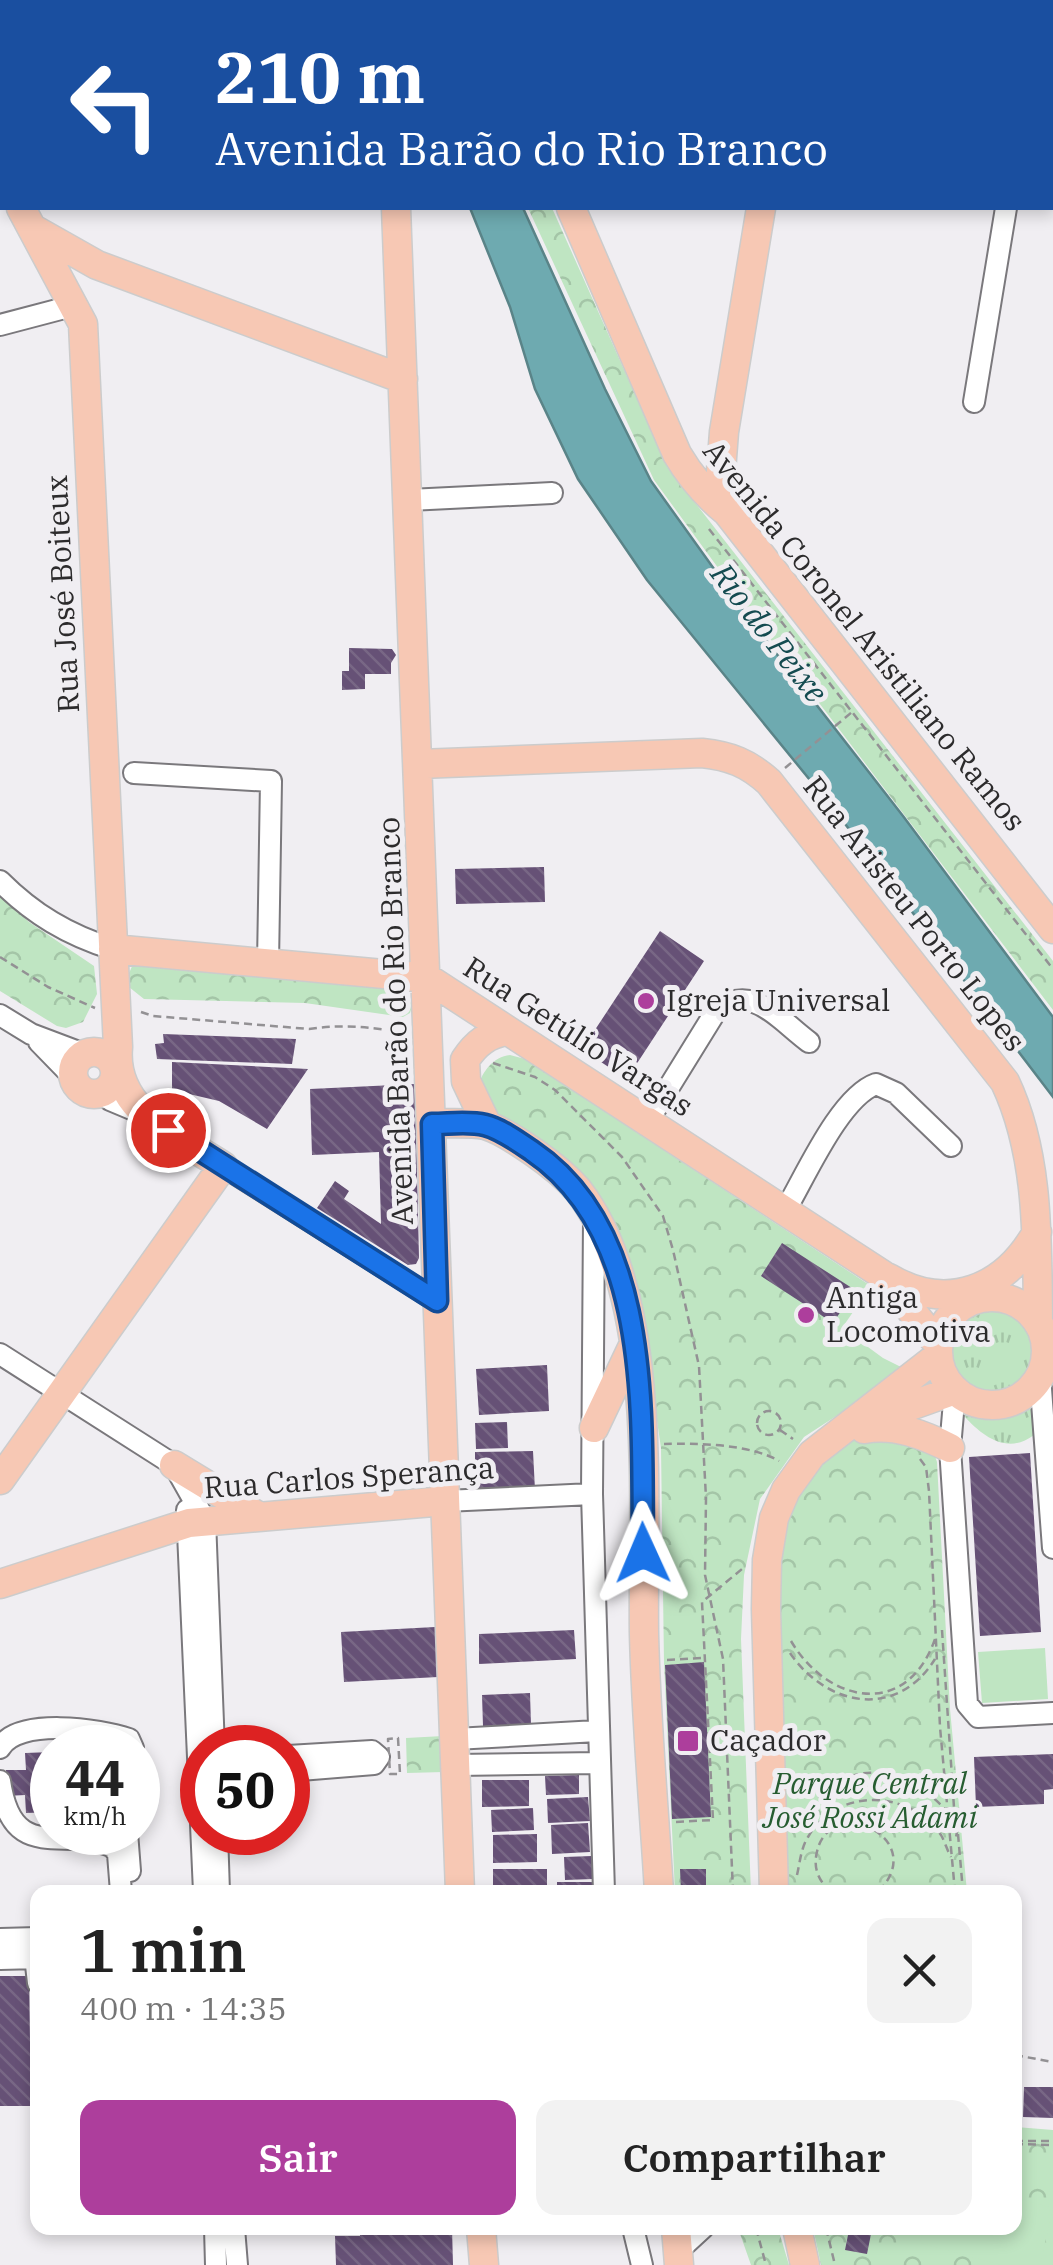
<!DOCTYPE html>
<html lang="pt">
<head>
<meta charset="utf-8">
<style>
  body { margin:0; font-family:"IBM Plex Serif",serif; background:#f2f2f2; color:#222; height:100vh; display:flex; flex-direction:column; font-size:38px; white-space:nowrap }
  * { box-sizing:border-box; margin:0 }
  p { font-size:32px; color:#767676 }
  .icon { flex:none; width:55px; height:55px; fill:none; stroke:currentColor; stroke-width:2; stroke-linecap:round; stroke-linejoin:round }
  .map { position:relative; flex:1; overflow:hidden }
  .panel { position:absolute; left:30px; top:1885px; width:992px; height:350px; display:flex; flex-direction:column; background:#fff; border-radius:20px; box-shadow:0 5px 15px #0003 }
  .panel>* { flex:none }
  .guide { position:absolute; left:0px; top:0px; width:1055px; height:210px; box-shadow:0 5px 15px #0003; background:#1a4fa0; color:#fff; overflow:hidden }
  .speed { position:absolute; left:30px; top:1725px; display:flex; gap:20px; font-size:50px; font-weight:700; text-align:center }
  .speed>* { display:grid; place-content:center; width:130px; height:130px; border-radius:50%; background:#fff; box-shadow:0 5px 15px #0003; line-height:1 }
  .speed small { font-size:25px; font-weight:400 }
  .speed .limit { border:15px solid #d22; background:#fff; color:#111 }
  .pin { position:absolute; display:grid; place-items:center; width:85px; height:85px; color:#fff; margin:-42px; border:5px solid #fff; border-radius:50%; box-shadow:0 2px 10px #0007 }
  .me { position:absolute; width:110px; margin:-55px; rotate:359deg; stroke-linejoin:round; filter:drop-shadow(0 0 8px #0008) }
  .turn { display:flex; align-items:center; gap:35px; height:210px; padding:0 50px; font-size:45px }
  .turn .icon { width:130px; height:130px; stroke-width:2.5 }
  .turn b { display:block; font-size:70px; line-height:85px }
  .round { display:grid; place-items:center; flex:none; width:105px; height:105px; border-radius:20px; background:#f2f2f2 }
  .overview { display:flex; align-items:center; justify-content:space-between; height:170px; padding:0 50px }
  h1 { font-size:60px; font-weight:600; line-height:75px }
  .primary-button { display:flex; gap:20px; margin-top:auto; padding:20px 50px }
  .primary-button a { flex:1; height:115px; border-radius:20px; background:#ad3e9c; color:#fff; font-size:40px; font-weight:600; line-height:115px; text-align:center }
  .primary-button a+a { background:#f2f2f2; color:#222 }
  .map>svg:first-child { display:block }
</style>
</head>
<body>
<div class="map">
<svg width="1053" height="2265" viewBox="0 0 1053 2265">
  <defs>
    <pattern id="grass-tufts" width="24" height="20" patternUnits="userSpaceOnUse" patternTransform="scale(2.5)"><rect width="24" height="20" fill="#bfe5c2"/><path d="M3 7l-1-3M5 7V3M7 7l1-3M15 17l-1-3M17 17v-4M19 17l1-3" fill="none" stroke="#a4c5a7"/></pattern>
    <pattern id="park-crowns" width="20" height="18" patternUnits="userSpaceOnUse" patternTransform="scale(2.5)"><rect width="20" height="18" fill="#bfe5c2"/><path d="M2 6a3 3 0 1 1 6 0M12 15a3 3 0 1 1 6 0" fill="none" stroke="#a4c5a7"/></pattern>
    <pattern id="building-back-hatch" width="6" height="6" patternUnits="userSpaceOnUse" patternTransform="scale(2.5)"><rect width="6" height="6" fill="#665176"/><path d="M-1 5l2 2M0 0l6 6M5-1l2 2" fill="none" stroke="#786785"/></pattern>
  </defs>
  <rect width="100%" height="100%" fill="#f0eef2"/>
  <path fill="url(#grass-tufts)" d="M948 1351a43 43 0 1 1 86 0a43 43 0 1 1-86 0Z
    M 1032,1409 L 1034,1435 C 1008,1455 983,1437 964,1416 L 968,1411 L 1006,1414 Z"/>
  <path fill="url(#park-crowns)" d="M 528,208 L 552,208 L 668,468 L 1053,961 L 1053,1010 L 759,624 L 654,480 Z
    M 0,894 L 29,922 L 94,966 L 97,994 L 83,1022 L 66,1028 L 57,1026 L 0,991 Z
    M 133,964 L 397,989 L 407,995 L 412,1006 L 410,1013 L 403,1017 L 305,1003 L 144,999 L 129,987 L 127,978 Z
    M 510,1055 L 525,1059 L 871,1286 L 842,1328 L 883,1358 L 907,1370 L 804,1437 L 760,1499 L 744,1575 L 741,1639 L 751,1892 L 675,1892 L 664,1663 L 661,1448 L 640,1304 L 623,1254 L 563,1157 L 537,1138 L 495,1116 L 478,1086 C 483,1071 493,1057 510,1055 Z
    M 874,1432 L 934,1453 L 937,1462 L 950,1709 L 967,1892 L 784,1892 L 778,1535 L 806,1470 L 852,1437 Z
    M 443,1736 L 444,1772 L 407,1773 L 406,1738 Z
    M 1015,2127 L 1053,2130 L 1053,2265 L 821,2265 L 813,2228 L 1015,2228 Z
    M 738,2228 L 778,2228 L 789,2265 L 751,2265 Z"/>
  <path fill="#bfe5c2" d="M 1045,1648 L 1048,1699 L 982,1703 L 978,1652 Z
    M 1015,2198 L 1053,2208 L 1040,2265 L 1001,2265 L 920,2243 L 924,2228 L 1015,2228 Z"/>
  <path fill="#6eaab0" stroke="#5a8488" stroke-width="2.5" d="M 470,208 L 523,208 L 605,389 L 651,481 L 752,622 L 903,816 L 1053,1017 L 1053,1097 L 836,812 L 647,580 L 578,479 L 535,389 L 510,307 Z"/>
  <path fill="url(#building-back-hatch)" d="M 349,648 L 392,649 L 396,655 L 391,663 L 391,674 L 365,674 L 365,689 L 342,690 L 342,671 L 349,671 Z
    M 544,867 L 545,902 L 456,904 L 455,869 Z
    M 660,931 L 704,961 L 632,1071 L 621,1064 L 616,1072 L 592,1056 L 597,1048 L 587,1042 Z
    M 163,1034 L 296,1039 L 292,1064 L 157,1059 L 155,1044 L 164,1043 Z
    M 172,1062 L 308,1069 L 267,1129 L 219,1101 L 172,1090 Z
    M 415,1084 L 419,1258 L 416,1264 L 408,1265 L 317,1208 L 335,1181 L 349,1191 L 344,1199 L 381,1224 L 379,1152 L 312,1155 L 310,1089 Z
    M 782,1243 L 855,1290 L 833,1323 L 761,1276 Z
    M 547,1365 L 549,1411 L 479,1415 L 476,1369 Z
    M 507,1422 L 508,1448 L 476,1449 L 475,1423 Z
    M 533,1451 L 535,1490 L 475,1491 L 475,1452 Z
    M 1030,1453 L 1041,1632 L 980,1636 L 969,1457 Z
    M 435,1627 L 438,1677 L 344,1682 L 341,1632 Z
    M 574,1630 L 576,1659 L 479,1664 L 479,1634 Z
    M 704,1662 L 711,1817 L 672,1819 L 665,1665 Z
    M 530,1693 L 531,1725 L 483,1726 L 482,1695 Z
    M 52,1752 L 52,1812 L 26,1813 L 25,1795 L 6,1796 L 6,1770 L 26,1770 L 25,1753 Z
    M 1053,1754 L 1053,1789 L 1044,1790 L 1044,1804 L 976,1807 L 974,1757 Z
    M 579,1775 L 579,1794 L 546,1795 L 545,1776 Z
    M 482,1780 L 529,1780 L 529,1806 L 482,1807 Z
    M 588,1797 L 590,1821 L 548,1823 L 547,1799 Z
    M 533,1808 L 534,1830 L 492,1832 L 491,1810 Z
    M 588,1823 L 590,1852 L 552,1854 L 551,1825 Z
    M 537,1834 L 537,1862 L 493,1863 L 493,1835 Z
    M 592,1856 L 593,1879 L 565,1880 L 564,1857 Z
    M 493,1869 L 547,1869 L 547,1892 L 493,1892 Z
    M 680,1869 L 706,1869 L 706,1892 L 681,1892 Z
    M 557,1882 L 593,1882 L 593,1892 L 557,1892 Z
    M 0,1976 L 29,1976 L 31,2106 L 0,2106 Z
    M 1024,2087 L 1053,2087 L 1053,2118 L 1023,2117 Z
    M 360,2228 L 452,2228 L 453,2265 L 336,2265 L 335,2236 L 360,2236 Z
    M 849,2230 L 871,2234 L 867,2254 L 845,2250 Z"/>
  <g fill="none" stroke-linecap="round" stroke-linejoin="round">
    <defs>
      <path id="minor" d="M 794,2 L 795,0
        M 1039,2 L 1039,0
        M 1052,86 L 1053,87
        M 0,325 L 76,305
        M 974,402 L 1006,208
        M 409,500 L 552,493
        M 134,773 L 271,781 L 268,963
        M 0,881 C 33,914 68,935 113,949
        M 0,1015 L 31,1034 L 84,1054
        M 39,1042 L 74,1078
        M 110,1100 L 141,1113
        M 648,1121 L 716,1011 C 752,982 778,1019 809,1042
        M 223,1166 L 437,1301
        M 786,1209 C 806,1175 840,1097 876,1084 L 896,1093 L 951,1146
        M 594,1220 L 592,1494 L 604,1892
        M 0,1354 L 174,1465 L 205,1520 L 214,1748
        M 1040,1376 L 1053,1548
        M 955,1390 L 950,1448 L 967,1704 L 978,1717 L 1053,1713
        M 445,1501 L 592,1494
        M 187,1510 L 204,1892
        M 455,1739 L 597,1731
        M 0,1748 C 17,1717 100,1729 129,1739 L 133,1748
        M 288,1756 L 372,1751 L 379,1757 L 374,1764 L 288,1771
        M 456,1765 L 598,1763
        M 0,1781 C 12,1865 63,1825 113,1847 L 118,1854 L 121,1892
        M 127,1832 L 130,1871
        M 217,1832 L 219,1892
        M 33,1938 L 38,1983
        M 0,1939 L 38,1938
        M 0,1959 L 38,1958
        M 215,2228 L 216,2265
        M 234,2228 L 237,2265
        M 633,2228 L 642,2265
        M 678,2251 L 703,2228"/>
      <path id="major" d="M 387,0 L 387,2
        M 528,0 L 544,2
        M 0,168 L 2,173
        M 396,208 L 460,1892
        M 571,208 L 677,454 C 691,478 706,495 727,512 L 1053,929
        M 35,230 L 97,265 L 403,379
        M 727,512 L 720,484 L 724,432 L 761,208
        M 420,764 L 702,753 C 730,756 748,763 769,782 L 1005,1082 C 1040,1156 1037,1243 1038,1323
        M 113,949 L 427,978 L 883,1275 L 938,1344
        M73 1073a21 21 0 1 1 42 0a21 21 0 1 1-42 0Z
        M 432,1123 C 449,1124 469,1122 485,1125 C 500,1129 519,1142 532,1151 C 548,1162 565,1175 578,1190 C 660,1296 642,1506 644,1634 C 646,1720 654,1807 659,1892
        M 487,1125 L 466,1081 L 465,1060 C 476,1043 488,1034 508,1031
        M 889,1278 C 948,1313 1005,1289 1037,1232
        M938 1351a54 54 0 1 1 108 0a54 54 0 1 1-108 0Z
        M 867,1426 L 885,1415 L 955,1390
        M 594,1428 L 632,1348
        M 864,1429 C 894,1423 924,1435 950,1448
        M 174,1465 L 258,1516
        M 0,1480 L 223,1166 C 177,1136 112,1111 118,1047 L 83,324 L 21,208
        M 0,1584 L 189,1523 L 445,1501
        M 774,1892 L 766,1609 L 767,1560 L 774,1518 L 786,1490 L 812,1454 L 938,1356
        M 481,2228 L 484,2265
        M 676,2228 L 679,2265
        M 797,2228 L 805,2265"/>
    </defs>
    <use href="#minor" stroke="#7a787c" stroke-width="24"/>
    <use href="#major" stroke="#ccc" stroke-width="31"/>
    <path stroke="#939194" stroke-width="2.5" stroke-dasharray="8 5" stroke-linecap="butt" d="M 483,2 L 484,0
      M 709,529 L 1053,969
      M 785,768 L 852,712
      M 0,957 L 48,987 L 95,1008
      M 141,1012 L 153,1016 L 309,1029 C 342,1024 372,1027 406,1033
      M 493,1063 L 535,1077 L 555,1090 L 622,1157 L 663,1216 L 673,1250 L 699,1366 L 706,1498 L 705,1575 L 723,1659 L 733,1892
      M757 1423a12 12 0 1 1 24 0a12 12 0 1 1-24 0Z
      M 780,1430 L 793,1439
      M 664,1444 C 697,1443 750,1444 779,1461
      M 920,1459 L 926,1467 L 929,1491 L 940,1727 L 955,1892
      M 942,1630 L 956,1837 L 958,1827
      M 791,1641 C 828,1704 907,1719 935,1639
      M 790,1653 C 827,1707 897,1720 935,1659
      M 667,1660 L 703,1658
      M 398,1738 L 400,1774 L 390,1774 L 388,1739 Z
      M 676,1822 L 713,1820 L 702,1602 L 742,1569
      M 797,1830 C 830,1760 894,1755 946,1810
      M 958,1834 L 963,1892
      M 797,1875 C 800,1862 801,1848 808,1837 C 837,1787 909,1789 941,1835 C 945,1842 947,1850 951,1857
      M 831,1892 C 821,1883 814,1872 816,1857 C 825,1789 933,1837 878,1892
      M 1015,2055 L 1053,2062
      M 1015,2141 L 1053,2141
      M 1015,2144 L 1053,2145
      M 756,2228 L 766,2265
      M 826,2228 L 835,2265"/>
    <use href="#minor" stroke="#fff" stroke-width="20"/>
    <use href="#major" stroke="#f7c8b4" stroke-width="28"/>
  </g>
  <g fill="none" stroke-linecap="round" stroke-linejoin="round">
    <defs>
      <path id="route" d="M 168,1130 L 437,1301 L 432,1124 C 449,1124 469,1121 485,1125 C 501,1129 519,1142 532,1151 C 655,1234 641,1422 643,1553"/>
    </defs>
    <use href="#route" stroke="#114b97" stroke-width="25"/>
    <use href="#route" stroke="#1a73e8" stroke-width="18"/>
  </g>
  <g fill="#ad3e9c" stroke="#f0eef2" stroke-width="4">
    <circle cx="646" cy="1001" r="10"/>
    <circle cx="806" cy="1315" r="10"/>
    <rect x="676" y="1729" width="24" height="24" rx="5"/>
  </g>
  <g text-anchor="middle" stroke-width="10" stroke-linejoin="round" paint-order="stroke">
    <g font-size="30" fill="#2c2b2c" stroke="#f0eef2">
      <text transform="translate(63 594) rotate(-93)" y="10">Rua José Boiteux</text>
      <text transform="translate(864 636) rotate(51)" y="10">Avenida Coronel Aristiliano Ramos</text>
      <text transform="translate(914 914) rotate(52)" y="10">Rua Aristeu Porto Lopes</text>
      <text transform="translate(396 1021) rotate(-92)" y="10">Avenida Barão do Rio Branco</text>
      <text transform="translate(578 1037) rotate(33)" y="10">Rua Getúlio Vargas</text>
      <text transform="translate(349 1478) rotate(-4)" y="10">Rua Carlos Sperança</text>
    </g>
    <g font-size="30" fill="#2c2b2c" stroke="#f0eef2" text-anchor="start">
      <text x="666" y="1011">Igreja Universal</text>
      <text x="826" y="1308">Antiga<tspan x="826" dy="34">Locomotiva</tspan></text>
      <text x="710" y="1751">Caçador</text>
    </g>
    <g font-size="30" font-style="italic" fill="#275d31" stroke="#f0eef2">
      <text x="870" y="1794">Parque Central<tspan x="870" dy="34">José Rossi Adami</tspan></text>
    </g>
    <g font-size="32" font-style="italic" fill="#144b50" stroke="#f0eef2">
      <text transform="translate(769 633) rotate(52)" y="11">Rio do Peixe</text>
    </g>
  </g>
</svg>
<div class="speed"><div>44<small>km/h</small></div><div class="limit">50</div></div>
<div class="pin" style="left:168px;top:1130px;background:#d93025"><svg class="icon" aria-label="arrive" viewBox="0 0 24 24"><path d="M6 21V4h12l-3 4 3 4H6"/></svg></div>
<svg class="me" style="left:643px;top:1553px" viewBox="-20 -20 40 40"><path d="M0-17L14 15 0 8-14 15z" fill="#1a73e8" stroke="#fff" stroke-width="4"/></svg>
<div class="guide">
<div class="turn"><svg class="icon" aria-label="left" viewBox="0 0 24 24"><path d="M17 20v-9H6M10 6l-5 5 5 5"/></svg><div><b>210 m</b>Avenida Barão do Rio Branco</div></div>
</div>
<section class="panel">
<div class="overview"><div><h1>1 min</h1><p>400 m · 14:35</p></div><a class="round"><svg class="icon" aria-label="close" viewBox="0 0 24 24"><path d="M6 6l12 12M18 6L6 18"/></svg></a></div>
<div class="primary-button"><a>Sair</a><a>Compartilhar</a></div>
</section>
</div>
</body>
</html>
